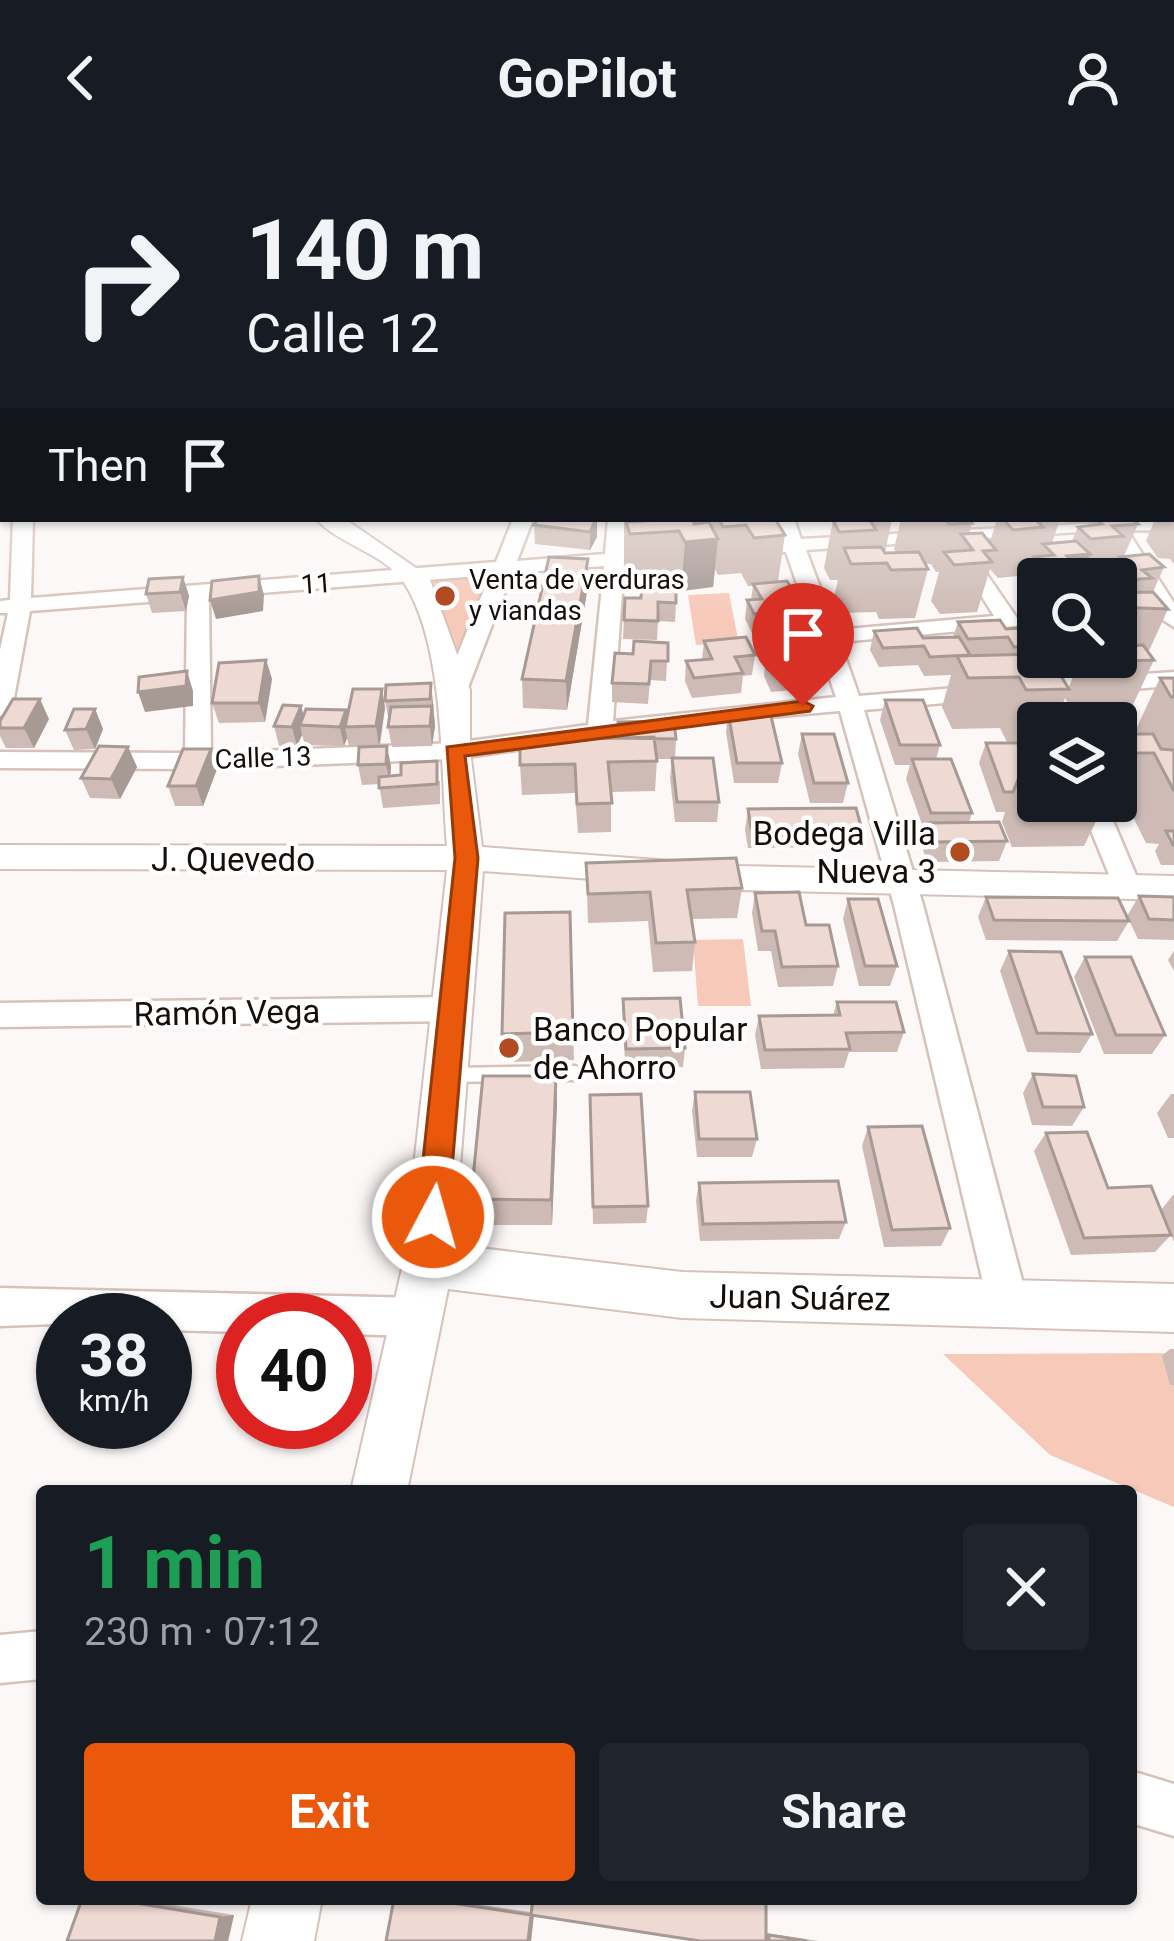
<!DOCTYPE html>
<html lang="en">
<head>
<meta charset="utf-8">
<style>
  body { margin:0; font-family:Roboto,sans-serif; background:#20242c; color:#f1f3f6; height:100vh; display:flex; flex-direction:column; font-size:45px; white-space:nowrap }
  * { box-sizing:border-box; margin:0 }
  p { font-size:39px; color:#9ea1a6 }
  .icon { flex:none; width:66px; height:66px; fill:none; stroke:currentColor; stroke-width:2; stroke-linecap:round; stroke-linejoin:round }
  .map { position:relative; flex:1; overflow:hidden }
  .panel { position:absolute; left:36px; top:1329px; width:1101px; height:420px; display:flex; flex-direction:column; background:#171b24; border-radius:12px; box-shadow:0 3px 9px #0004 }
  .panel>* { flex:none }
  .hud { position:absolute; left:0px; top:0px; width:1176px; height:366px; box-shadow:0 3px 9px #0004; background:#171b24; color:#f1f3f6; overflow:hidden }
  .controls { position:absolute; left:1017px; top:402px; display:grid; gap:24px }
  .controls a { display:grid; place-items:center; width:120px; height:120px; border-radius:12px; background:#171b24; box-shadow:0 3px 9px #0004; font-size:60px }
  .speed { position:absolute; left:36px; top:1137px; display:flex; gap:24px; font-size:60px; font-weight:700; text-align:center }
  .speed>* { display:grid; place-content:center; width:156px; height:156px; border-radius:50%; background:#171b24; box-shadow:0 3px 9px #0004; line-height:1 }
  .speed small { font-size:30px; font-weight:400 }
  .speed .limit { border:18px solid #d22; background:#fff; color:#111 }
  .pin { position:absolute; display:grid; place-items:center; width:102px; height:102px; color:#fff; margin:-123px -51px; border-radius:50% 50% 50% 0; rotate:-45deg; box-shadow:0 0 12px #0007 }
  .pin .icon { rotate:45deg }
  .me { position:absolute; width:132px; margin:-66px; rotate:6deg; stroke-linejoin:round; filter:drop-shadow(0 0 9px #0008) }
  .turn { display:flex; align-items:center; gap:42px; height:252px; padding:0 48px; font-size:54px }
  .turn .icon { width:156px; height:156px; stroke-width:2.5 }
  .turn b { display:block; font-size:84px; line-height:102px }
  .then { display:flex; align-items:center; height:114px; padding:0 48px; background:#0003; gap:24px; font-size:45px }
  .round { display:grid; place-items:center; flex:none; width:126px; height:126px; border-radius:12px; background:#20242c }
  .overview { display:flex; align-items:center; justify-content:space-between; height:204px; padding:0 48px }
  h1 { font-size:72px; font-weight:700; line-height:90px; color:#1e9e55 }
  .primary-button { display:flex; gap:24px; margin-top:auto; padding:24px 48px }
  .primary-button a { flex:1; height:138px; border-radius:12px; background:#ea580c; color:#fff; font-size:48px; font-weight:700; line-height:138px; text-align:center }
  .primary-button a+a { background:#20242c; color:#f1f3f6 }
  header { display:flex; justify-content:space-between; align-items:center; height:156px; padding:0 48px; background:#171b24; font-size:54px; font-weight:700 }
  .map>svg:first-child { display:block }
</style>
</head>
<body>
<header><svg class="icon" aria-label="back" viewBox="0 0 24 24"><path d="M15 5l-7 7 7 7"/></svg>GoPilot<svg class="icon" aria-label="person" viewBox="0 0 24 24"><circle cx="12" cy="8" r="4"/><path d="M4 21q1-7 8-7t8 7"/></svg></header>
<div class="map">
<svg width="1174" height="1785" viewBox="0 0 1174 1785">
  <rect width="100%" height="100%" fill="#fcf8f7"/>
  <path fill="#f7c9b9" d="M 499,413 L 455,534 L 416,421 Z
    M 729,437 L 739,488 L 696,489 L 688,439 Z
    M 743,783 L 751,850 L 698,850 L 693,784 Z
    M 1174,1197 L 1174,1351 L 1050,1299 L 943,1198 Z"/>
  <g fill="none" stroke-linecap="round" stroke-linejoin="round">
    <defs>
      <path id="service" d="M 575,910 L 581,912 L 583,917 L 581,922 L 575,924 L 450,926 L 444,924 L 442,919 L 444,914 L 450,912 Z"/>
      <path id="minor" d="M 0,293 L 3,293 L 3,303 L 0,303 Z
        M 13,363 L 33,363 L 31,442 L 496,406 L 513,363 L 533,363 L 517,405 L 605,398 L 608,363 L 628,363 L 625,396 L 668,393 L 678,399 L 668,405 L 624,408 L 613,565 L 836,541 L 786,396 L 737,399 L 727,393 L 737,387 L 782,384 L 774,363 L 794,363 L 801,383 L 1174,363 L 1174,375 L 1127,374 L 1174,447 L 1174,471 L 1163,464 L 1108,374 L 963,384 L 1019,465 L 1016,470 L 840,486 L 859,540 L 991,529 L 1003,536 L 991,543 L 864,554 L 923,749 L 1027,1143 L 1021,1156 L 1007,1161 L 993,1156 L 987,1143 L 894,749 L 840,555 L 708,566 L 454,603 L 198,613 L 0,612 L 0,596 L 185,597 L 187,443 L 30,455 L 12,553 L 0,560 L 0,494 L 8,457 L 0,457 L 0,445 L 10,444 ZM 954,384 L 950,389 L 994,460 L 836,474 L 806,394 ZM 604,410 L 588,569 L 454,587 L 211,597 L 209,441 L 490,419 L 443,534 L 455,541 L 467,534 L 512,417 Z
        M 1174,516 L 1174,530 L 1102,535 L 1090,528 L 1102,521 Z
        M 1047,645 L 1077,645 L 1111,660 L 1141,731 L 1137,738 L 1117,738 L 1090,672 L 1068,666 Z
        M 453,841 L 469,853 L 453,865 L 0,871 L 0,847 Z
        M 0,1132 L 418,1142 L 432,1148 L 438,1161 L 432,1174 L 418,1180 L 345,1178 L 345,1164 L 243,1164 L 243,1176 L 165,1174 L 165,1164 L 0,1170 Z
        M 42,1475 L 42,1523 L 0,1527 L 0,1479 Z
        M 1131,1615 L 1174,1628 L 1174,1680 L 1131,1667 Z"/>
      <path id="tertiary" d="M 316,363 L 345,363 L 429,421 L 470,534 L 470,595 L 482,691 L 739,710 L 1174,720 L 1174,744 L 739,734 L 483,715 L 454,1089 L 682,1116 L 1174,1128 L 1174,1176 L 682,1162 L 448,1133 L 407,1335 L 351,1335 L 403,1108 L 447,714 L 0,713 L 0,689 L 447,690 C 440,612 446,495 405,428 C 388,399 338,388 316,363 Z
        M 252,1743 L 322,1743 L 314,1785 L 242,1785 Z"/>
    </defs>
    <use href="#service" stroke="#d6c2ba" stroke-width="5"/>
    <use href="#minor" stroke="#d6c2ba" stroke-width="5"/>
    <use href="#tertiary" stroke="#d6c2ba" stroke-width="4"/>
    <use href="#service" fill="#fff" fill-rule="evenodd"/>
    <use href="#minor" fill="#fff" fill-rule="evenodd"/>
    <use href="#tertiary" fill="#fff" fill-rule="evenodd"/>
  </g>
  <path fill="#cebbb5" d="M 1173,337 L 1174,337 L 1174,408 L 1170,403 L 1158,402 L 1146,385 L 1155,363 L 1173,363 Z
    M 597,363 L 597,381 L 590,394 L 535,388 L 534,369 Z
    M 624,363 L 762,363 L 785,379 L 778,425 L 799,444 L 796,463 L 791,464 L 789,474 L 752,477 L 745,463 L 747,444 L 751,444 L 753,430 L 748,430 L 741,417 L 718,419 L 715,413 L 713,431 L 681,435 L 676,423 L 628,426 L 624,414 Z
    M 892,363 L 885,397 L 896,397 L 894,393 L 901,363 L 969,363 L 972,367 L 969,378 L 990,386 L 997,363 L 1060,363 L 1052,387 L 1072,385 L 1078,371 L 1088,370 L 1090,363 L 1132,363 L 1138,368 L 1124,400 L 1164,411 L 1153,436 L 1168,453 L 1148,497 L 1154,504 L 1130,555 L 1074,557 L 1065,542 L 1055,567 L 1038,567 L 1038,585 L 1007,586 L 1000,572 L 952,573 L 942,551 L 951,519 L 924,520 L 918,509 L 879,511 L 870,494 L 874,475 L 923,482 L 953,481 L 958,466 L 1006,473 L 1038,471 L 1038,501 L 1068,533 L 1081,501 L 1116,501 L 1116,423 L 1038,423 L 1038,465 L 1032,466 L 1018,450 L 1034,403 L 1027,419 L 998,422 L 990,413 L 977,456 L 940,458 L 931,445 L 939,416 L 936,416 L 931,408 L 925,408 L 928,413 L 915,462 L 879,463 L 876,456 L 841,457 L 834,441 L 838,424 L 830,424 L 824,412 L 833,364 Z
    M 183,421 L 189,440 L 186,455 L 152,457 L 146,438 Z
    M 588,430 L 567,554 L 523,552 L 522,523 Z
    M 625,442 L 676,447 L 675,466 L 658,465 L 657,484 L 623,483 Z
    M 787,480 L 827,501 L 823,520 L 817,521 L 815,532 L 771,536 L 764,520 L 766,500 L 784,499 Z
    M 704,485 L 755,499 L 752,519 L 743,520 L 741,537 L 692,542 L 685,525 L 686,505 L 702,504 Z
    M 668,487 L 666,525 L 650,524 L 648,548 L 612,546 L 612,527 L 633,498 Z
    M 266,504 L 272,523 L 265,566 L 219,567 L 212,547 Z
    M 1160,522 L 1174,522 L 1174,709 L 1161,709 L 1155,695 L 1159,688 L 1146,687 L 1127,649 L 1104,649 L 1084,690 L 1012,691 L 1002,666 L 1005,656 L 996,656 L 979,607 L 986,587 L 1035,614 L 1038,614 L 1038,645 L 1116,645 L 1116,578 L 1138,578 L 1136,573 Z
    M 431,527 L 435,570 L 432,590 L 392,591 L 388,571 L 389,565 L 385,545 Z
    M 382,533 L 385,552 L 380,590 L 391,610 L 390,620 L 440,625 L 440,648 L 383,652 L 379,628 L 362,629 L 358,609 L 374,590 L 349,591 L 347,582 L 344,590 L 305,589 L 302,579 L 297,590 L 279,590 L 274,570 L 301,550 L 304,560 L 347,560 Z
    M 885,544 L 940,589 L 936,603 L 972,657 L 969,666 L 1007,685 L 999,705 L 927,706 L 921,687 L 925,677 L 906,623 L 910,609 L 895,609 L 880,564 Z
    M 95,553 L 103,573 L 95,593 L 74,594 L 65,574 Z
    M 728,556 L 782,607 L 778,627 L 734,627 L 726,576 Z
    M 49,563 L 34,592 L 6,592 L 0,580 L 0,565 Z
    M 618,566 L 676,583 L 675,602 L 719,646 L 717,666 L 675,666 L 670,622 L 672,603 L 657,603 L 655,635 L 611,636 L 611,676 L 578,677 L 575,637 L 522,639 L 520,609 L 617,582 Z
    M 802,578 L 848,627 L 843,647 L 810,647 L 798,598 Z
    M 128,591 L 137,611 L 120,643 L 90,642 L 81,622 Z
    M 211,593 L 217,613 L 203,650 L 175,650 L 168,630 Z
    M 748,653 L 861,670 L 855,691 L 748,692 L 745,674 Z
    M 586,707 L 742,732 L 737,762 L 692,763 L 695,786 L 692,815 L 653,816 L 648,765 L 588,767 Z
    M 755,737 L 806,769 L 838,810 L 833,830 L 778,831 L 771,795 L 758,795 L 752,757 Z
    M 1139,740 L 1174,741 L 1174,784 L 1138,783 L 1127,760 Z
    M 986,741 L 1129,765 L 1117,785 L 986,784 L 978,761 Z
    M 848,743 L 897,810 L 890,830 L 859,830 L 843,763 Z
    M 1009,795 L 1092,878 L 1080,897 L 1027,896 L 1000,815 Z
    M 1174,795 L 1174,815 L 1168,804 Z
    M 1085,801 L 1165,879 L 1152,898 L 1104,898 L 1074,821 Z
    M 623,843 L 685,892 L 683,911 L 625,912 Z
    M 837,846 L 904,876 L 897,896 L 849,896 L 844,912 L 761,913 L 755,879 L 759,860 L 833,859 Z
    M 573,876 L 574,904 L 504,906 L 502,878 Z
    M 1033,918 L 1084,951 L 1072,970 L 1032,969 L 1023,937 Z
    M 556,920 L 557,948 L 552,1069 L 475,1069 L 471,1043 Z
    M 695,936 L 757,983 L 752,1001 L 697,1001 L 692,955 Z
    M 1171,938 L 1174,938 L 1174,982 L 1168,982 L 1157,957 Z
    M 590,939 L 648,1050 L 646,1067 L 593,1068 Z
    M 868,971 L 950,1072 L 941,1090 L 884,1091 L 862,990 Z
    M 1046,977 L 1108,1032 L 1161,1054 L 1174,1038 L 1174,1086 L 1168,1071 L 1171,1079 L 1155,1096 L 1071,1099 L 1034,995 Z
    M 699,1027 L 846,1066 L 839,1083 L 700,1085 L 696,1044 Z
    M 1170,1193 L 1174,1193 L 1174,1229 L 1170,1229 L 1162,1200 Z
    M 82,1743 L 136,1743 L 234,1759 L 228,1785 L 67,1785 Z
    M 394,1743 L 442,1743 L 531,1756 L 766,1777 L 819,1785 L 699,1785 L 534,1759 L 531,1785 Z"/>
  <path fill="#a79994" d="M 597,363 L 597,381 L 590,394 L 590,376 Z
    M 718,383 L 713,431 L 681,435 L 685,386 Z
    M 1090,398 L 1080,423 L 1076,423 L 1080,413 L 1067,400 Z
    M 588,403 L 588,430 L 567,554 L 566,525 Z
    M 259,420 L 264,439 L 263,455 L 216,463 L 210,444 Z
    M 183,421 L 189,440 L 186,455 L 180,436 Z
    M 266,504 L 272,523 L 265,566 L 259,547 Z
    M 187,515 L 193,535 L 193,550 L 145,556 L 138,536 Z
    M 431,527 L 435,570 L 432,590 L 430,570 L 432,553 Z
    M 382,533 L 385,552 L 379,590 L 376,570 Z
    M 40,543 L 49,563 L 34,592 L 24,572 Z
    M 301,550 L 306,570 L 300,569 L 302,579 L 297,590 L 292,571 Z
    M 95,553 L 103,573 L 95,593 L 86,573 Z
    M 346,554 L 350,571 L 345,571 L 347,582 L 344,590 L 340,571 Z
    M 387,590 L 391,610 L 390,628 L 386,608 Z
    M 128,591 L 137,611 L 120,643 L 111,623 Z
    M 211,593 L 217,613 L 203,650 L 196,630 Z
    M 556,920 L 557,948 L 552,1069 L 551,1044 Z
    M 534,1757 L 531,1785 L 528,1785 L 531,1759 Z
    M 234,1759 L 228,1785 L 215,1785 L 220,1761 Z"/>
  <path fill="#efdad3" stroke="#a79994" stroke-width="3" d="M 538,363 L 596,363 L 590,376 L 534,369 Z
    M 678,363 L 693,363 L 694,368 L 709,366 L 718,383 L 685,386 L 679,375 L 630,378 L 626,366 Z
    M 719,363 L 775,363 L 785,379 L 754,382 L 746,369 L 723,371 Z
    M 869,363 L 876,374 L 839,376 L 833,364 Z
    M 946,363 L 969,363 L 972,367 L 949,368 Z
    M 1003,363 L 1035,363 L 1043,371 L 1013,374 Z
    M 1096,363 L 1132,363 L 1138,368 L 1112,370 L 1123,380 L 1091,383 L 1078,371 L 1102,368 Z
    M 982,377 L 996,394 L 983,395 L 992,406 L 954,409 L 944,396 L 973,394 L 961,378 Z
    M 1076,385 L 1090,398 L 1067,400 L 1080,413 L 1050,416 L 1034,401 L 1054,399 L 1043,388 Z
    M 881,391 L 885,397 L 919,396 L 928,413 L 891,414 L 887,407 L 851,408 L 844,392 Z
    M 1149,398 L 1164,411 L 1142,414 L 1152,422 L 1116,425 L 1116,423 L 1113,423 L 1100,411 L 1128,408 L 1120,401 Z
    M 549,401 L 588,403 L 566,525 L 522,523 Z
    M 259,420 L 259,436 L 210,444 L 212,425 Z
    M 183,421 L 180,436 L 146,438 L 149,423 Z
    M 787,425 L 799,444 L 787,445 L 792,454 L 754,458 L 747,444 L 762,443 L 753,428 Z
    M 642,427 L 676,428 L 676,447 L 658,446 L 658,465 L 624,464 L 625,442 L 641,442 Z
    M 1153,436 L 1168,453 L 1116,451 L 1116,437 Z
    M 1000,464 L 1006,473 L 1038,471 L 1038,490 L 1014,491 L 1008,481 L 968,483 L 958,466 Z
    M 917,472 L 923,482 L 959,481 L 970,499 L 930,501 L 924,490 L 883,492 L 874,475 Z
    M 814,477 L 827,501 L 813,502 L 819,513 L 774,517 L 766,500 L 796,498 L 787,480 Z
    M 746,481 L 755,499 L 735,501 L 743,517 L 694,522 L 686,505 L 712,503 L 704,485 Z
    M 634,485 L 668,487 L 668,505 L 651,505 L 649,528 L 612,527 L 615,497 L 633,498 Z
    M 1143,489 L 1154,504 L 1095,506 L 1092,501 L 1116,501 L 1116,490 Z
    M 1038,498 L 1038,501 L 1049,501 L 1069,533 L 1026,534 L 1019,521 L 968,522 L 957,500 Z
    M 266,504 L 259,547 L 212,547 L 219,507 Z
    M 187,515 L 186,530 L 138,536 L 139,521 Z
    M 1160,522 L 1174,522 L 1174,541 L 1171,541 Z
    M 431,527 L 430,543 L 385,545 L 386,529 Z
    M 353,533 L 382,533 L 376,570 L 345,571 Z
    M 13,543 L 40,543 L 24,572 L 0,572 L 0,565 Z
    M 885,544 L 923,544 L 940,589 L 900,589 Z
    M 283,549 L 301,550 L 292,571 L 274,570 Z
    M 432,550 L 430,570 L 388,571 L 391,551 Z
    M 74,553 L 95,553 L 86,573 L 65,574 Z
    M 306,553 L 346,554 L 340,571 L 300,569 Z
    M 728,556 L 770,556 L 782,607 L 737,607 Z
    M 674,565 L 676,583 L 619,582 L 618,566 Z
    M 802,578 L 834,578 L 848,627 L 814,627 Z
    M 1116,578 L 1153,578 L 1161,593 L 1174,594 L 1174,635 L 1154,597 L 1116,597 Z
    M 654,581 L 657,605 L 608,606 L 612,647 L 577,648 L 575,608 L 520,609 L 520,585 Z
    M 986,587 L 1024,587 L 1035,614 L 1022,614 L 1013,636 L 1004,636 Z
    M 99,590 L 128,591 L 111,623 L 81,622 Z
    M 387,590 L 386,608 L 358,609 L 359,591 Z
    M 183,593 L 211,593 L 196,630 L 168,630 Z
    M 672,602 L 713,602 L 719,646 L 677,646 Z
    M 912,603 L 951,603 L 972,657 L 931,657 Z
    M 437,605 L 437,628 L 379,632 L 379,621 L 401,619 L 401,607 Z
    M 1022,614 L 1038,614 L 1038,639 L 1034,639 Z
    M 856,652 L 861,670 L 751,672 L 748,653 Z
    M 999,666 L 1007,685 L 934,686 L 928,667 Z
    M 1166,675 L 1174,675 L 1174,689 L 1173,689 Z
    M 736,702 L 742,732 L 687,734 L 695,786 L 656,787 L 650,736 L 588,738 L 586,707 Z
    M 799,736 L 806,769 L 829,769 L 838,810 L 782,811 L 775,775 L 762,775 L 755,737 Z
    M 1139,740 L 1174,741 L 1174,764 L 1149,763 Z
    M 986,741 L 1118,742 L 1129,765 L 994,764 Z
    M 848,743 L 878,743 L 897,810 L 865,810 Z
    M 570,756 L 573,876 L 502,878 L 505,757 Z
    M 1009,795 L 1061,796 L 1092,878 L 1037,877 Z
    M 1085,801 L 1131,801 L 1165,879 L 1116,879 Z
    M 680,842 L 685,892 L 626,893 L 623,843 Z
    M 837,846 L 896,846 L 904,876 L 846,877 L 850,893 L 765,894 L 759,860 L 840,859 Z
    M 1033,918 L 1076,920 L 1084,951 L 1043,951 Z
    M 483,920 L 556,920 L 551,1044 L 471,1043 Z
    M 695,936 L 750,936 L 757,983 L 699,983 Z
    M 641,938 L 648,1050 L 593,1051 L 590,939 Z
    M 922,970 L 950,1072 L 892,1074 L 868,971 Z
    M 1087,976 L 1108,1032 L 1151,1030 L 1171,1079 L 1084,1082 L 1046,977 Z
    M 838,1025 L 846,1066 L 703,1068 L 699,1027 Z
    M 82,1743 L 112,1743 L 220,1761 L 215,1785 L 67,1785 Z
    M 394,1743 L 425,1743 L 531,1759 L 528,1785 L 386,1785 Z
    M 533,1743 L 766,1743 L 766,1785 L 700,1785 L 531,1759 Z
    M 769,1779 L 807,1785 L 769,1785 Z"/>
  <linearGradient id="sky" x2="0" y2="1"><stop stop-color="#95a4bd"/><stop offset="0.46" stop-color="#fefcfb"/><stop offset="1" stop-color="#fefcfb" stop-opacity="0"/></linearGradient>
  <rect width="1174" height="461" fill="url(#sky)"/>
  <path fill="#ea580c" stroke="#983908" stroke-width="3" d="M 803,545 L 813,550 L 810,555 L 465,600 L 478,702 L 448,1061 L 444,1071 L 433,1075 L 422,1071 L 417,1061 L 455,702 L 447,591 Z"/>
  <g fill="#b14b21" stroke="#fff" stroke-width="4.5">
    <circle cx="445" cy="440" r="12"/>
    <circle cx="960" cy="696" r="12"/>
    <circle cx="509" cy="892" r="12"/>
  </g>
  <g text-anchor="middle" stroke-width="9" stroke-linejoin="round" paint-order="stroke">
    <g font-size="27" fill="#150f0c" stroke="#fff" text-anchor="start">
      <text x="469" y="433">Venta de verduras<tspan x="469" dy="31">y viandas</tspan></text>
    </g>
    <g font-size="27" fill="#150f0c" stroke="#fff">
      <text transform="translate(316 428) rotate(-4)" y="9">11</text>
      <text transform="translate(263 602) rotate(-2)" y="9">Calle 13</text>
    </g>
    <g font-size="33" fill="#150f0c" stroke="#fff" text-anchor="end">
      <text x="936" y="689">Bodega Villa<tspan x="936" dy="38">Nueva 3</tspan></text>
      <text x="533" y="885" text-anchor="start">Banco Popular<tspan x="533" dy="38">de Ahorro</tspan></text>
    </g>
    <g font-size="33" fill="#150f0c" stroke="#fff">
      <text x="233" y="715">J. Quevedo</text>
      <text transform="translate(227 856) rotate(-1)" y="12">Ramón Vega</text>
      <text transform="translate(800 1141) rotate(1)" y="12">Juan Suárez</text>
    </g>
  </g>
</svg>
<div class="controls">
<a><svg class="icon" aria-label="search" viewBox="0 0 24 24"><circle cx="10" cy="10" r="6"/><path d="M15 15l6 6"/></svg></a>
<a><svg class="icon" aria-label="layers" viewBox="0 0 24 24"><path d="M12 4l9 5-9 5-9-5zM3 14l9 5 9-5"/></svg></a>
</div>
<div class="speed"><div>38<small>km/h</small></div><div class="limit">40</div></div>
<div class="pin" style="left:803px;top:550px;background:#d93025"><svg class="icon" aria-label="arrive" viewBox="0 0 24 24"><path d="M6 21V4h12l-3 4 3 4H6"/></svg></div>
<svg class="me" style="left:433px;top:1061px" viewBox="-20 -20 40 40"><circle r="17" fill="#ea580c" stroke="#fff" stroke-width="3"/><path d="M0-11L8 9 0 5-8 9z" fill="#fff"/></svg>
<div class="hud">
<div class="turn"><svg class="icon" aria-label="right" viewBox="0 0 24 24"><path d="M7 20v-9h11M14 6l5 5-5 5"/></svg><div><b>140 m</b>Calle 12</div></div>
<div class="then">Then<svg class="icon" aria-label="arrive" viewBox="0 0 24 24"><path d="M6 21V4h12l-3 4 3 4H6"/></svg></div>
</div>
<section class="panel">
<div class="overview"><div><h1>1 min</h1><p>230 m · 07:12</p></div><a class="round"><svg class="icon" aria-label="close" viewBox="0 0 24 24"><path d="M6 6l12 12M18 6L6 18"/></svg></a></div>
<div class="primary-button"><a>Exit</a><a>Share</a></div>
</section>
</div>
</body>
</html>
